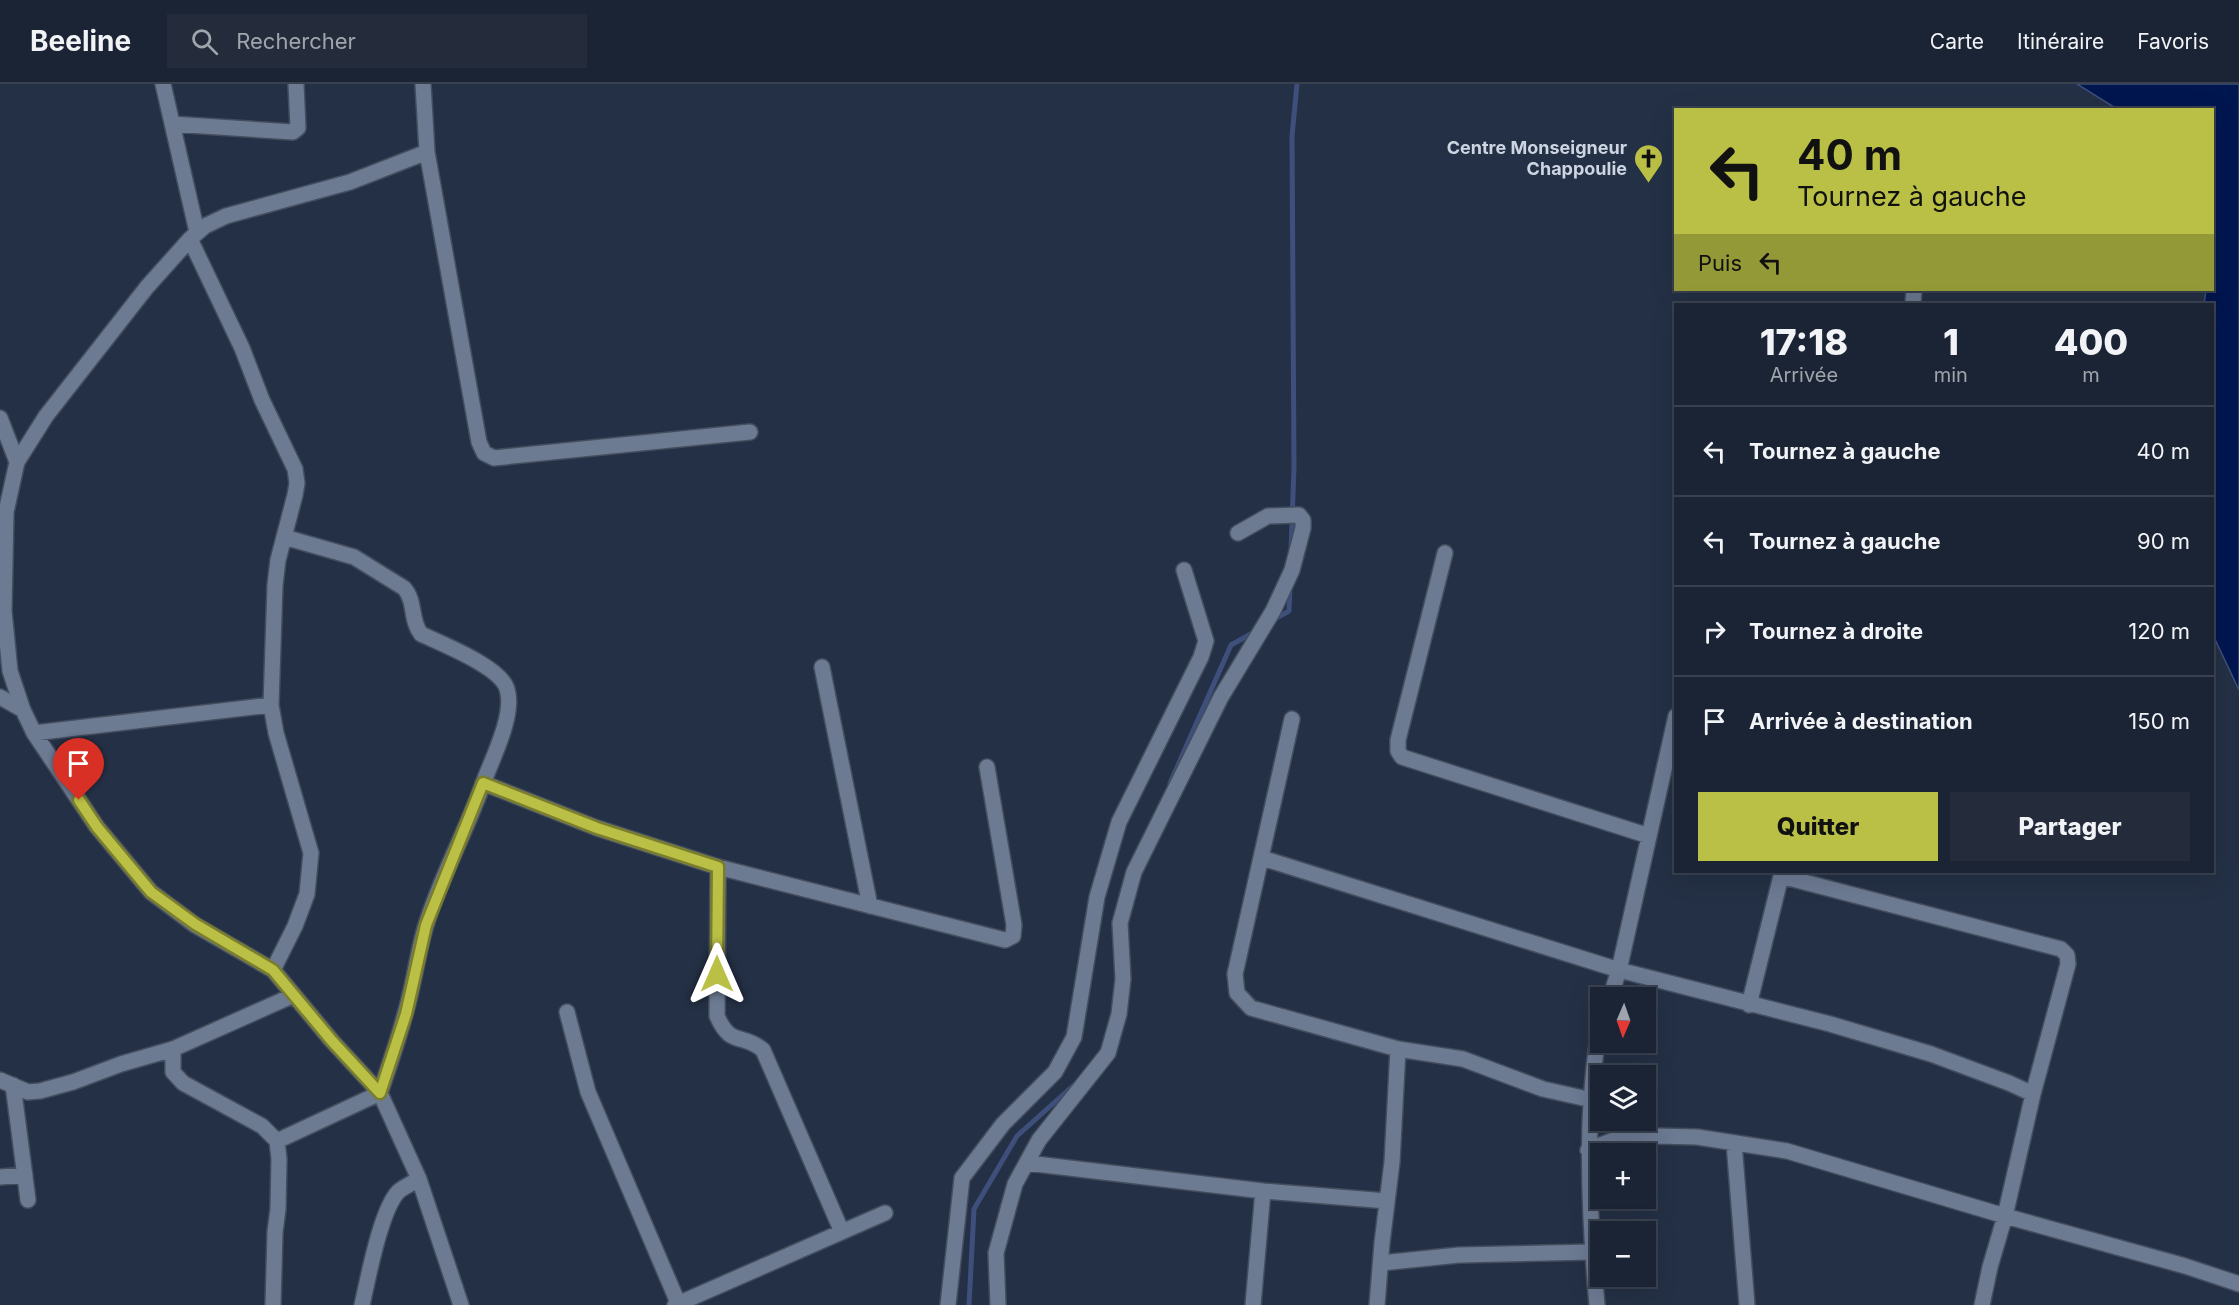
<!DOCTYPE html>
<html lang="fr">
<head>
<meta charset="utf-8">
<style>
  body { margin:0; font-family:Inter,sans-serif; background:#242c3c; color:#f1f3f6; height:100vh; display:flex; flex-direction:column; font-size:22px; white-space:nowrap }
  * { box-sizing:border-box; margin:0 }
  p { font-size:20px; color:#a0a4ac }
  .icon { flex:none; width:33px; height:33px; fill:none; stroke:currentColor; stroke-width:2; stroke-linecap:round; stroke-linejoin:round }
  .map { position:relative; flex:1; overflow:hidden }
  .drawer { position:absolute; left:1674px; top:219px; width:540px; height:570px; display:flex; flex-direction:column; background:#1b2434; border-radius:0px; box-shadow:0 6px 24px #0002,0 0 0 2px #39414f }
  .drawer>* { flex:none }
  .banner { position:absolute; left:1674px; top:24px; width:540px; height:183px; border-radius:0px; box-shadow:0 6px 24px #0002,0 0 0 2px #39414f; background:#bac045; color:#111; overflow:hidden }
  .needle { width:39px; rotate:182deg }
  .tools { position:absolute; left:1590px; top:903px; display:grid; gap:12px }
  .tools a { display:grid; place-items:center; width:66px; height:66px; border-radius:0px; background:#1b2434; box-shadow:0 6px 24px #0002,0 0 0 2px #39414f; font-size:30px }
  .pin { position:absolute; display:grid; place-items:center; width:51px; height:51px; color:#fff; margin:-62px -26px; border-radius:50% 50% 50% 0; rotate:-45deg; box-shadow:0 0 6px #0007 }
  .pin .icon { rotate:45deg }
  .me { position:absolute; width:66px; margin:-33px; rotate:0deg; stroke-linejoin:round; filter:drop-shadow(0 0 4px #0008) }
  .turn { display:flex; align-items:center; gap:21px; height:126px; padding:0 24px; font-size:27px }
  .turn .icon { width:78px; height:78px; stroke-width:2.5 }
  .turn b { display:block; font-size:42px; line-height:51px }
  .then { display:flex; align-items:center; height:57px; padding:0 24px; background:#0003; gap:12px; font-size:22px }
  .eta { display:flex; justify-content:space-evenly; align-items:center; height:102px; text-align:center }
  .eta b { font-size:36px; font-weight:800; line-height:42px }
  .primary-button { display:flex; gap:12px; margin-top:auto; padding:12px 24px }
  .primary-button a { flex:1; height:69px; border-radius:0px; background:#bac045; color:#111; font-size:24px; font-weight:800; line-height:69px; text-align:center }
  .primary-button a+a { background:#242c3c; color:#f1f3f6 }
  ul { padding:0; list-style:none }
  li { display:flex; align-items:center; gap:18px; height:90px; padding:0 24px; border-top:2px solid #39414f }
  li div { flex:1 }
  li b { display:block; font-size:22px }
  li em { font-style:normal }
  header { display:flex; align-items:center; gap:36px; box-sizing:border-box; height:84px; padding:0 30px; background:#1b2434; border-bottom:2px solid #39414f }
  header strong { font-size:28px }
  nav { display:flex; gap:33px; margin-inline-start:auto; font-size:21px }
  .search { width:420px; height:54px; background:#242c3c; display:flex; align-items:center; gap:15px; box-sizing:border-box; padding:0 21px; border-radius:0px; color:#a0a4ac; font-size:22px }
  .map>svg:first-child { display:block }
</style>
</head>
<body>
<header>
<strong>Beeline</strong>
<div class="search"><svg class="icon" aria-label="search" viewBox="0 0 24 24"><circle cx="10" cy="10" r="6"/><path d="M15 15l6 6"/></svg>Rechercher</div>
<nav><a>Carte</a><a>Itinéraire</a><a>Favoris</a></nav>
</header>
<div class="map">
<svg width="2239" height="1221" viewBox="0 0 2239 1221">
  <rect width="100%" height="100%" fill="#243045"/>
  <path fill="#00164f" stroke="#3e4f7b" stroke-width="1.5" d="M 2077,0 L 2239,0 L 2239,606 L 2213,551 L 2212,220 L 2204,220 L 2206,206 L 2212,206 L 2212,26 L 2117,25 Z"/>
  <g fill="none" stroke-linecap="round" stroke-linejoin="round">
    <path stroke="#3e4f7b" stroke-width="5" d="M 1291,466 L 1294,383 L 1292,52 L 1297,0
      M 1271,537 L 1289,527 L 1290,502
      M 1170,699 L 1231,561 L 1256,547
      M 969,1221 L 974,1125 L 1017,1052 L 1075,1000"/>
    <defs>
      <path id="minor" d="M 163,0 L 197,148
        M 423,0 L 427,68 L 350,98 L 226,132 L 205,142 L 190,155 L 147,203 L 46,332 L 17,378 L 6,428 L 4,527 L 10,587 L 23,626 L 34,649 L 97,743 L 151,808 L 195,841 L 273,886 L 332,957 L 380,1009 L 419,1095 L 461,1221
        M 172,40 L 293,48 L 298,44 L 296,0
        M 427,68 L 479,358 L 484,369 L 494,374 L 750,348
        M 190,155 L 242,264 L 262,316 L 295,385 L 297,399 L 295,411 L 284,453
        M 1913,220 L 1914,206
        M 0,334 L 17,378
        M 1445,469 L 1398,656 L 1398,667 L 1402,673 L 1649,752
        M 822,583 L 870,822
        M 0,613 L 23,626
        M 1292,635 L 1235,890 L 1237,909 L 1251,924 L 1398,965 L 1463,975 L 1543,1005 L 1592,1016
        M 34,649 L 271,621
        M 483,699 L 597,744 L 718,783 L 1005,856 L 1013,852 L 1014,841 L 987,683
        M 1262,774 L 1619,886 L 1830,940 L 1931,970 L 2009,999 L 2033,1010 L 2005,1132 L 1990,1183 L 1982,1221
        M 718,783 L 717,932 C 731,964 742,948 763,966 L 842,1148
        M 1781,792 L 2061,865 L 2067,871 L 2068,880 L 2033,1010
        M 273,886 L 295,842 L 307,810 L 311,769 L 276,649 L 271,621 L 275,501 L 278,476 L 284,453 L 354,473 L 404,504 C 416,517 410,536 421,550 C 442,560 501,583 507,605 C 515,630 493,673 484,697 C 467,746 441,792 426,841 C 417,870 414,901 405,930 C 398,957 389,982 380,1009 L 277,1057
        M 1610,914 L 1619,886 L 1676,632
        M 1749,921 L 1782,788
        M 567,928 L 588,1008 L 679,1221
        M 173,965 L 173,988 L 183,999 L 262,1042 L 277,1057 L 279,1075 L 278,1125 L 275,1148 L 273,1221
        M 0,996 L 28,1008 L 40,1007 L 73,998 L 121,980 L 173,965 L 294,911
        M 13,1001 L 28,1116
        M 1734,1059 L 1747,1221
        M 1588,1066 L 1621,1053 L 1656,1052 L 1697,1053 L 1787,1067 L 2005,1132 L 2185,1182 L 2239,1200
        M 1027,1079 L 1263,1107 L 1387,1117
        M 0,1093 L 25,1091
        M 1381,1179 L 1459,1171 L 1592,1168
        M 362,1221 C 368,1195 381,1124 399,1107 C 405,1102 413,1099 419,1095
        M 675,1221 L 885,1129
        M 948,1221 L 962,1094 L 1003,1040 L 1055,988 L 1074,953 L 1097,813 L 1119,738 L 1201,573 L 1206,557 L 1184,486
        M 998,1221 L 996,1169 L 1015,1100 L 1039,1056 L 1108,969 L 1119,930 L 1123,895 L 1120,839 L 1134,788 L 1221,613 L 1273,527 L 1292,486 L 1303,444 L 1303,436 L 1299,431 L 1268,432 L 1238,449
        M 1253,1221 L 1263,1107
        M 1377,1221 L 1382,1159 L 1392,1078 L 1398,965
        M 1597,1221 C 1591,1154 1587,1086 1591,1019 C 1593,994 1594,970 1600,946"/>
    </defs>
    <use href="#minor" stroke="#434d5e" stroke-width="18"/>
    <use href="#minor" stroke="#6c7a92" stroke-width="15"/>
  </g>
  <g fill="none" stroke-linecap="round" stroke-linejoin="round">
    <defs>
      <path id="route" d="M 79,716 L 97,743 L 151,808 L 195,840 L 273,886 L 332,957 L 380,1009 L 406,930 L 426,841 L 483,699 L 597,744 L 718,783 L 717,890"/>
    </defs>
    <use href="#route" stroke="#797d2d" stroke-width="15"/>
    <use href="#route" stroke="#bac045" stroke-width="10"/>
  </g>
  <defs>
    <symbol id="church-pin" viewBox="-11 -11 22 30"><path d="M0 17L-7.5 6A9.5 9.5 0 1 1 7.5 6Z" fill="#bac045" stroke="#243045"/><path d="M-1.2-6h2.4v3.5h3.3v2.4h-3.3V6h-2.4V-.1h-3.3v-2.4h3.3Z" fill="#111"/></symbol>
  </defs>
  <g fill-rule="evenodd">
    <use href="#church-pin" x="1632" y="58" width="33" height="45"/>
  </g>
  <g text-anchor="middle" stroke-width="6" stroke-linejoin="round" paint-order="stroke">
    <g font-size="18" font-weight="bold" fill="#cdd5e2" stroke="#243045" text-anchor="end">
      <text x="1627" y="70">Centre Monseigneur<tspan x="1627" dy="21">Chappoulie</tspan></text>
    </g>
  </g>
</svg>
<div class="tools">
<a><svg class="needle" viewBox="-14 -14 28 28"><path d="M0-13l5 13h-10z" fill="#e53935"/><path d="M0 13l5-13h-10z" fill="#a0a4ac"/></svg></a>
<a><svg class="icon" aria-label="layers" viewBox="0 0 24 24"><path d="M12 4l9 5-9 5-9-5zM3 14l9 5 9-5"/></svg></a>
<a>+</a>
<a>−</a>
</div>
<div class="pin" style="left:79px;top:716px;background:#d93025"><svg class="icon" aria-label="arrive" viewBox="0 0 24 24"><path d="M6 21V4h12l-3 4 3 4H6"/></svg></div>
<svg class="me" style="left:717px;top:890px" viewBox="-20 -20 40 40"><path d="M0-17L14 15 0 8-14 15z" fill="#bac045" stroke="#fff" stroke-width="4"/></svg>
<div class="banner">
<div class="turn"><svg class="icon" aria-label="left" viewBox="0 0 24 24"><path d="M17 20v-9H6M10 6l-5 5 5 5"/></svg><div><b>40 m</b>Tournez à gauche</div></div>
<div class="then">Puis<svg class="icon" aria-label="left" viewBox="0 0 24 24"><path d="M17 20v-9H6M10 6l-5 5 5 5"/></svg></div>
</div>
<section class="drawer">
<div class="eta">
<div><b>17:18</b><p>Arrivée</p></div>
<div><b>1</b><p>min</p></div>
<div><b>400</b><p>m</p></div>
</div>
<ul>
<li><svg class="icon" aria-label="left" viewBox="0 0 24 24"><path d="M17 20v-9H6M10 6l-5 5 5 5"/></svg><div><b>Tournez à gauche</b></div><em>40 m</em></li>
<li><svg class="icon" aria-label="left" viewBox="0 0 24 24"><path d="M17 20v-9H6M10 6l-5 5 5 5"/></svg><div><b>Tournez à gauche</b></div><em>90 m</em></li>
<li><svg class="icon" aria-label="right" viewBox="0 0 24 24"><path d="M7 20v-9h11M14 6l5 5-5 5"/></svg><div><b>Tournez à droite</b></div><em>120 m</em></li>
<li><svg class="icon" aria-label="arrive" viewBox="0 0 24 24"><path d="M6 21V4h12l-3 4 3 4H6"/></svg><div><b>Arrivée à destination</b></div><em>150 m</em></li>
</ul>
<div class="primary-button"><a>Quitter</a><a>Partager</a></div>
</section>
</div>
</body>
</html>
